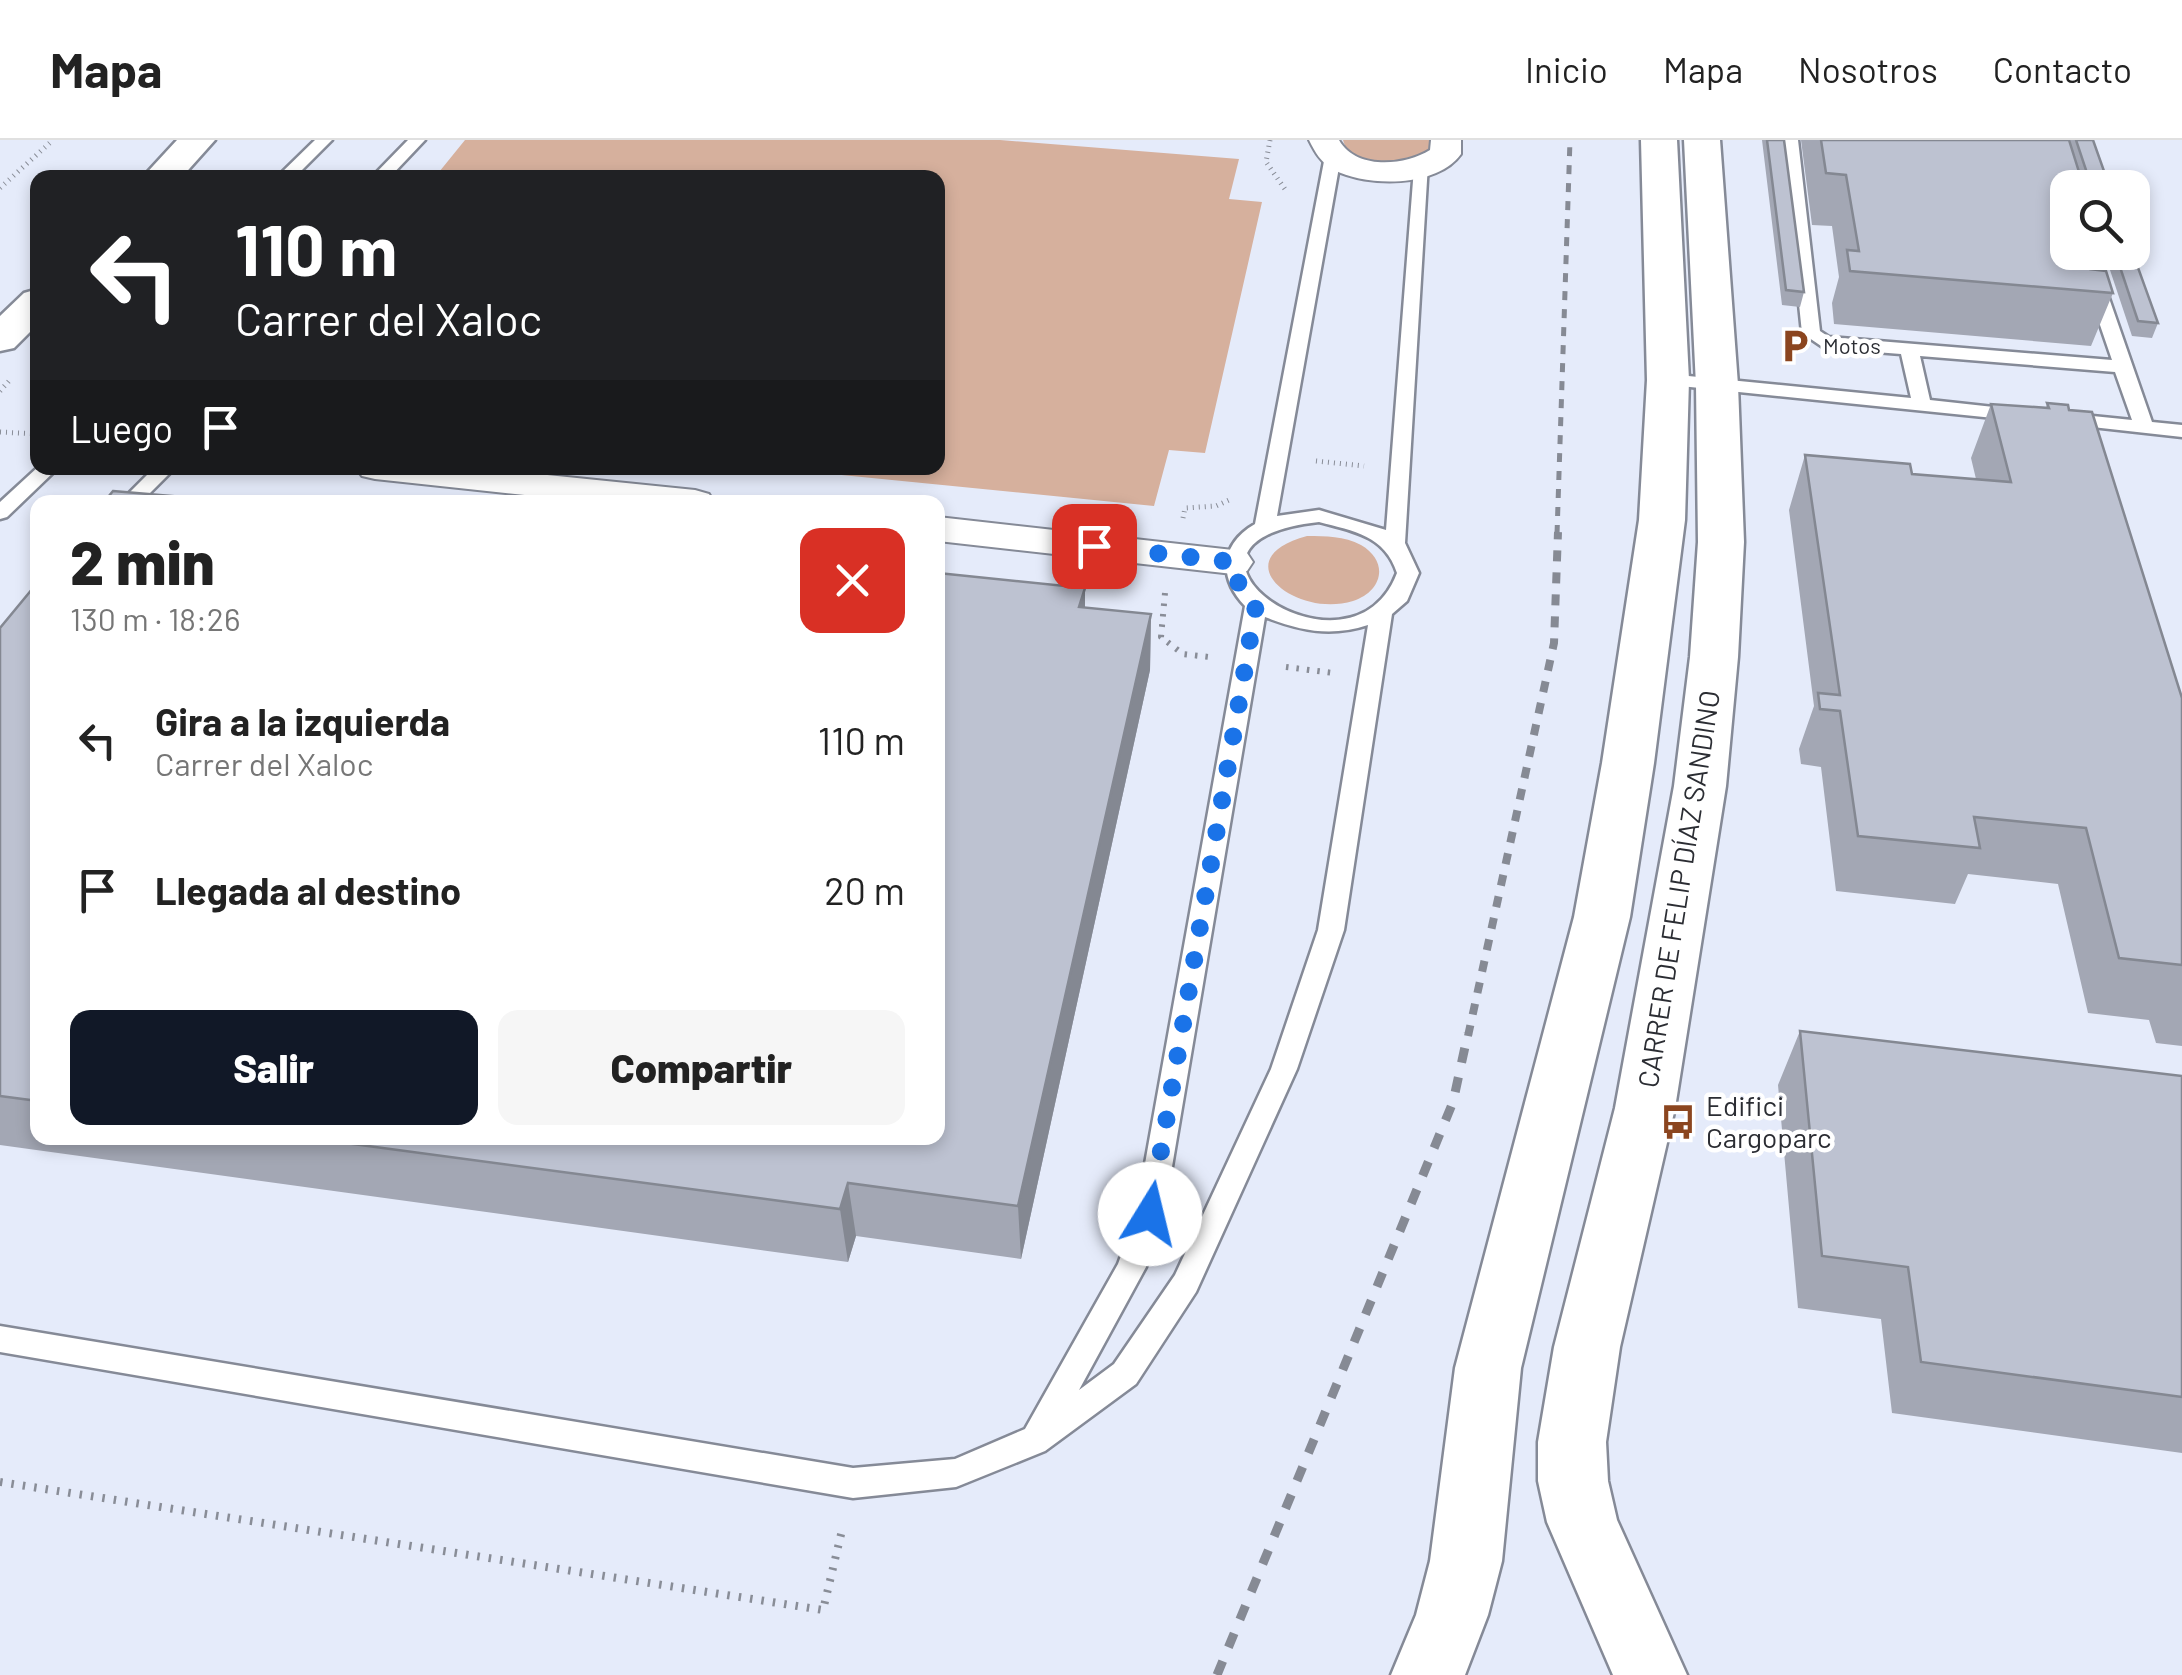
<!DOCTYPE html>
<html lang="es">
<head>
<meta charset="utf-8">
<style>
  body { margin:0; font-family:Barlow,sans-serif; background:#f6f6f6; color:#222; height:100vh; display:flex; flex-direction:column; font-size:38px; white-space:nowrap }
  * { box-sizing:border-box; margin:0 }
  p { font-size:32px; color:#767676 }
  .icon { flex:none; width:55px; height:55px; fill:none; stroke:currentColor; stroke-width:2; stroke-linecap:round; stroke-linejoin:round }
  .map { position:relative; flex:1; overflow:hidden }
  .side { position:absolute; left:30px; top:355px; width:915px; height:650px; display:flex; flex-direction:column; background:#fff; border-radius:20px; box-shadow:0 5px 15px #0003 }
  .side>* { flex:none }
  .top-card { position:absolute; left:30px; top:30px; width:915px; height:305px; border-radius:20px; box-shadow:0 5px 15px #0003; background:#202124; color:#fff; overflow:hidden }
  .buttons { position:absolute; left:2050px; top:30px; display:grid; gap:20px }
  .buttons a { display:grid; place-items:center; width:100px; height:100px; border-radius:20px; background:#fff; box-shadow:0 5px 15px #0003; font-size:50px }
  .pin { position:absolute; display:grid; place-items:center; width:85px; height:85px; color:#fff; margin:-42px; border-radius:20px; box-shadow:0 5px 15px #0006 }
  .me { position:absolute; width:110px; margin:-55px; rotate:9deg; stroke-linejoin:round; filter:drop-shadow(0 0 8px #0008) }
  .turn { display:flex; align-items:center; gap:35px; height:210px; padding:0 40px; font-size:45px }
  .turn .icon { width:130px; height:130px; stroke-width:2.5 }
  .turn b { display:block; font-size:70px; line-height:85px }
  .then { display:flex; align-items:center; height:95px; padding:0 40px; background:#0003; gap:20px; font-size:38px }
  .round { display:grid; place-items:center; flex:none; width:105px; height:105px; border-radius:20px; background:#f6f6f6 }
  .overview { display:flex; align-items:center; justify-content:space-between; height:170px; padding:0 40px }
  h1 { font-size:60px; font-weight:800; line-height:75px }
  .action { display:flex; gap:20px; margin-top:auto; padding:20px 40px }
  .action a { flex:1; height:115px; border-radius:20px; background:#111827; color:#fff; font-size:40px; font-weight:800; line-height:115px; text-align:center }
  .action a+a { background:#f6f6f6; color:#222 }
  ul { padding:0; list-style:none }
  li { display:flex; align-items:center; gap:30px; height:150px; padding:0 40px }
  li div { flex:1 }
  li b { display:block; font-size:38px }
  li em { font-style:normal }
  header { display:flex; align-items:center; gap:60px; box-sizing:border-box; height:140px; padding:0 50px; background:#fff; border-bottom:2px solid #e0e0e0 }
  header strong { font-size:48px }
  nav { display:flex; gap:55px; margin-inline-start:auto; font-size:35px }
  .map>svg:first-child { display:block }
</style>
</head>
<body>
<header>
<strong>Mapa</strong>
<nav><a>Inicio</a><a>Mapa</a><a>Nosotros</a><a>Contacto</a></nav>
</header>
<div class="map">
<svg width="2182" height="1535" viewBox="0 0 2182 1535">
  <rect width="100%" height="100%" fill="#e5ebfa"/>
  <path fill="#d6b09d" d="M 465,0 L 1000,0 L 1239,19 L 1229,59 L 1262,62 L 1205,313 L 1169,310 L 1154,366 L 771,328 L 938,328 L 938,38 L 435,37 Z
    M 1343,0 L 1429,0 L 1431,5 L 1429,12 C 1404,22 1353,36 1343,0 Z
    M 1307,396 C 1326,396 1344,396 1361,405 C 1390,422 1382,452 1353,461 C 1295,479 1222,419 1307,396 Z"/>
  <g fill="none" stroke-linecap="round" stroke-linejoin="round">
    <defs>
      <path id="service" d="M 315,0 L 332,0 L 294,38 L 276,38 Z
        M 408,0 L 425,0 L 389,38 L 371,38 Z
        M 1782,0 L 1798,0 L 1820,191 L 1829,197 L 2112,220 L 2075,112 L 2093,112 L 2152,282 L 2182,285 L 2182,297 L 2056,283 L 2056,275 L 2063,273 L 2132,280 L 2115,232 L 1920,216 L 1930,260 L 2030,271 L 2030,279 L 2023,281 L 1661,244 L 1659,240 L 1668,234 L 1911,258 L 1901,214 L 1824,208 L 1802,193 Z
        M 1333,11 L 1341,16 L 1277,376 L 1319,370 L 1386,390 L 1414,28 L 1428,24 L 1405,403 L 1419,433 L 1407,461 L 1392,474 L 1344,790 L 1297,929 L 1196,1152 L 1136,1244 L 1045,1311 L 956,1347 L 853,1358 L 0,1212 L 0,1186 L 853,1328 L 955,1319 L 1025,1289 L 1118,1124 L 1136,1074 L 1245,466 C 1218,438 1220,404 1255,384 L 1325,16 ZM 1319,382 C 1354,391 1385,396 1397,433 C 1350,556 1133,402 1319,382 ZM 1265,477 C 1301,491 1331,497 1368,485 L 1318,790 L 1271,929 L 1175,1135 L 1114,1224 L 1079,1250 L 1146,1127 L 1164,1074 Z
        M 38,327 L 58,328 L 7,377 L 0,379 L 0,362 Z
        M 154,328 L 175,328 L 141,362 L 120,362 Z"/>
      <path id="minor" d="M 1309,0 L 1339,0 C 1356,30 1404,26 1430,10 L 1431,0 L 1461,0 L 1461,14 C 1437,48 1367,47 1334,30 C 1321,23 1315,12 1309,0 Z
        M 356,328 L 478,328 L 695,350 L 709,354 L 714,362 L 591,362 L 375,339 L 362,336 Z
        M 938,377 L 1233,410 L 1247,413 L 1253,422 L 1247,431 L 1233,434 L 938,401 Z"/>
      <path id="tertiary" d="M 177,0 L 215,0 L 181,38 L 142,38 Z
        M 38,149 L 38,184 L 14,208 L 0,211 L 0,176 L 24,153 Z"/>
      <path id="secondary" d="M 1641,0 L 1677,0 L 1689,240 L 1685,380 L 1654,623 L 1630,777 L 1521,1228 L 1502,1421 L 1488,1475 L 1465,1535 L 1391,1535 L 1416,1475 L 1430,1421 L 1455,1228 L 1574,777 L 1602,623 L 1639,380 L 1647,240 Z
        M 1684,0 L 1720,0 L 1738,245 L 1744,402 L 1738,517 L 1726,646 L 1675,968 L 1620,1207 L 1606,1302 L 1608,1341 L 1617,1380 L 1687,1535 L 1613,1535 L 1547,1382 L 1538,1341 L 1538,1302 L 1554,1207 L 1615,968 L 1674,646 L 1690,517 L 1698,402 L 1696,245 Z"/>
    </defs>
    <use href="#service" stroke="#858a97" stroke-width="5"/>
    <use href="#minor" stroke="#858a97" stroke-width="4"/>
    <use href="#tertiary" stroke="#858a97" stroke-width="5"/>
    <use href="#secondary" stroke="#858a97" stroke-width="5"/>
    <path stroke="#898d97" stroke-width="5" stroke-dasharray="1 5" stroke-linecap="butt" d="M 1270,0 L 1266,22 L 1287,52
      M 0,48 L 53,0
      M 0,251 L 9,241
      M 0,292 L 38,294
      M 1316,321 L 1364,326
      M 1183,378 L 1185,368 L 1216,366 L 1231,359"/>
    <path stroke="#898d97" stroke-width="6" stroke-dasharray="2.5 8" stroke-linecap="butt" d="M 1165,453 L 1161,497 L 1183,514 L 1209,517
      M 1286,527 L 1333,533"/>
    <path stroke="#898d97" stroke-width="8" stroke-dasharray="2.5 9" stroke-linecap="butt" d="M 0,1342 L 823,1470 L 843,1386"/>
    <use href="#service" fill="#fff" fill-rule="evenodd"/>
    <use href="#minor" fill="#fff" fill-rule="evenodd"/>
    <use href="#tertiary" fill="#fff" fill-rule="evenodd"/>
    <use href="#secondary" fill="#fff" fill-rule="evenodd"/>
    <path stroke="#868a94" stroke-width="5" stroke-dasharray="9 9" stroke-linecap="butt" d="M 1557,394 L 1570,0"/>
    <path stroke="#868a94" stroke-width="8" stroke-dasharray="11 11" stroke-linecap="butt" d="M 1468,896 L 1554,503 L 1558,392"/>
    <path stroke="#868a94" stroke-width="9" stroke-dasharray="15 15" stroke-linecap="butt" d="M 1217,1535 L 1453,962 L 1468,893"/>
  </g>
  <path fill="#a3a7b4" d="M 1762,0 L 1784,0 L 1804,152 L 1800,167 L 1782,165 Z
    M 1801,0 L 2093,0 L 2110,48 L 2068,48 L 2068,112 L 2090,129 L 2113,153 L 2091,206 L 1834,184 L 1832,163 L 1839,137 L 1832,86 L 1812,85 Z
    M 2104,112 L 2132,112 L 2158,183 L 2152,198 L 2132,196 Z
    M 2047,263 L 2069,270 L 2182,558 L 2182,906 L 2156,903 L 2149,880 L 2088,873 L 2058,744 L 1968,734 L 1955,764 L 1836,751 L 1821,627 L 1801,624 L 1799,609 L 1814,566 L 1789,370 L 1805,315 L 1912,334 L 1976,339 L 1971,318 L 1991,264 L 2046,268 Z
    M 38,442 L 38,998 L 938,998 L 1085,468 L 1151,474 L 1150,530 L 1021,1119 L 856,1096 L 848,1122 L 0,1005 L 0,488 Z
    M 1800,891 L 2182,936 L 2182,1313 L 1892,1273 L 1881,1179 L 1798,1168 L 1778,945 Z"/>
  <path fill="#848892" d="M 1085,448 L 1085,503 L 1079,467 Z
    M 1151,474 L 1150,530 L 1021,1119 L 1018,1066 Z
    M 848,1043 L 856,1096 L 848,1122 L 840,1069 Z"/>
  <path fill="#bdc2d1" stroke="#848892" stroke-width="2.5" d="M 1767,0 L 1784,0 L 1804,152 L 1786,150 Z
    M 1821,0 L 2069,0 L 2084,48 L 2068,48 L 2068,52 L 2066,52 L 2068,57 L 2068,112 L 2085,112 L 2090,129 L 2106,131 L 2113,153 L 1850,131 L 1847,110 L 1859,111 L 1846,35 L 1826,33 Z
    M 2076,0 L 2093,0 L 2110,48 L 2092,48 Z
    M 2132,111 L 2158,183 L 2138,181 L 2115,112 L 2132,112 Z
    M 2047,263 L 2068,265 L 2069,270 L 2092,272 L 2182,558 L 2182,825 L 2119,818 L 2086,688 L 1974,677 L 1980,708 L 1858,696 L 1840,571 L 1820,569 L 1818,553 L 1840,555 L 1805,315 L 1910,324 L 1912,334 L 2011,342 L 1991,264 L 2049,268 Z
    M 113,351 L 242,362 L 104,362 Z
    M 938,433 L 1085,448 L 1079,467 L 1151,474 L 1018,1066 L 848,1043 L 840,1069 L 308,998 L 938,998 Z
    M 38,442 L 38,961 L 0,956 L 0,488 Z
    M 1800,891 L 2182,936 L 2182,1257 L 1921,1222 L 1908,1127 L 1822,1116 Z"/>
  <g fill="none" stroke-linecap="round" stroke-linejoin="round">
    <path stroke="#1a73e8" stroke-width="18" stroke-dasharray="0 32.4" d="M 1094,406 L 1233,422 L 1234,437 L 1256,465 L 1150,1074"/>
  </g>
  <defs>
    <symbol id="parking-bare" viewBox="-9 -9 18 18"><path d="M-3.5-5.5H1a3.5 3.5 0 0 1 0 7H-1V5.5H-3.5ZM-1-3.4V-.6H.8a1.4 1.4 0 0 0 0-2.8Z" fill="#8b451f" stroke="#fff" stroke-width="2.5" paint-order="stroke"/></symbol>
    <symbol id="bus-bare" viewBox="-9 -9 18 18"><path d="M-5-6H5V4H4V6H2V4H-2V6H-4V4H-5ZM-3.5-4V0h7V-4ZM-3.5 1.2v1.5H-2V1.2ZM2 1.2v1.5H3.5V1.2Z" fill="#8b451f" stroke="#fff" stroke-width="2.5" paint-order="stroke"/></symbol>
  </defs>
  <g fill-rule="evenodd">
    <use href="#parking-bare" x="1770" y="181" width="50" height="50"/>
    <use href="#bus-bare" x="1653" y="957" width="50" height="50"/>
  </g>
  <g text-anchor="middle" stroke-width="9" stroke-linejoin="round" paint-order="stroke">
    <g font-size="22" fill="#2b2d33" stroke="#fff" text-anchor="start">
      <text x="1823" y="214">Motos</text>
    </g>
    <g font-size="28" fill="#2b2d33" stroke="#fff">
      <text transform="translate(1679 749) rotate(-81)" y="10">CARRER DE FELIP DÍAZ SANDINO</text>
    </g>
    <g font-size="28" fill="#2b2d33" stroke="#fff" text-anchor="start">
      <text x="1706" y="976">Edifici<tspan x="1706" dy="32">Cargoparc</tspan></text>
    </g>
  </g>
</svg>
<div class="buttons">
<a><svg class="icon" aria-label="search" viewBox="0 0 24 24"><circle cx="10" cy="10" r="6"/><path d="M15 15l6 6"/></svg></a>
</div>
<div class="pin" style="left:1094px;top:406px;background:#d93025"><svg class="icon" aria-label="arrive" viewBox="0 0 24 24"><path d="M6 21V4h12l-3 4 3 4H6"/></svg></div>
<svg class="me" style="left:1150px;top:1074px" viewBox="-20 -20 40 40"><circle r="19" fill="#fff"/><path d="M0-13L10 11 0 6-10 11z" fill="#1a73e8"/></svg>
<div class="top-card">
<div class="turn"><svg class="icon" aria-label="left" viewBox="0 0 24 24"><path d="M17 20v-9H6M10 6l-5 5 5 5"/></svg><div><b>110 m</b>Carrer del Xaloc</div></div>
<div class="then">Luego<svg class="icon" aria-label="arrive" viewBox="0 0 24 24"><path d="M6 21V4h12l-3 4 3 4H6"/></svg></div>
</div>
<section class="side">
<div class="overview"><div><h1>2 min</h1><p>130 m · 18:26</p></div><a class="round" style="background:#d93025;color:#fff"><svg class="icon" aria-label="close" viewBox="0 0 24 24"><path d="M6 6l12 12M18 6L6 18"/></svg></a></div>
<ul>
<li><svg class="icon" aria-label="left" viewBox="0 0 24 24"><path d="M17 20v-9H6M10 6l-5 5 5 5"/></svg><div><b>Gira a la izquierda</b><p>Carrer del Xaloc</p></div><em>110 m</em></li>
<li><svg class="icon" aria-label="arrive" viewBox="0 0 24 24"><path d="M6 21V4h12l-3 4 3 4H6"/></svg><div><b>Llegada al destino</b></div><em>20 m</em></li>
</ul>
<div class="action"><a>Salir</a><a>Compartir</a></div>
</section>
</div>
</body>
</html>
